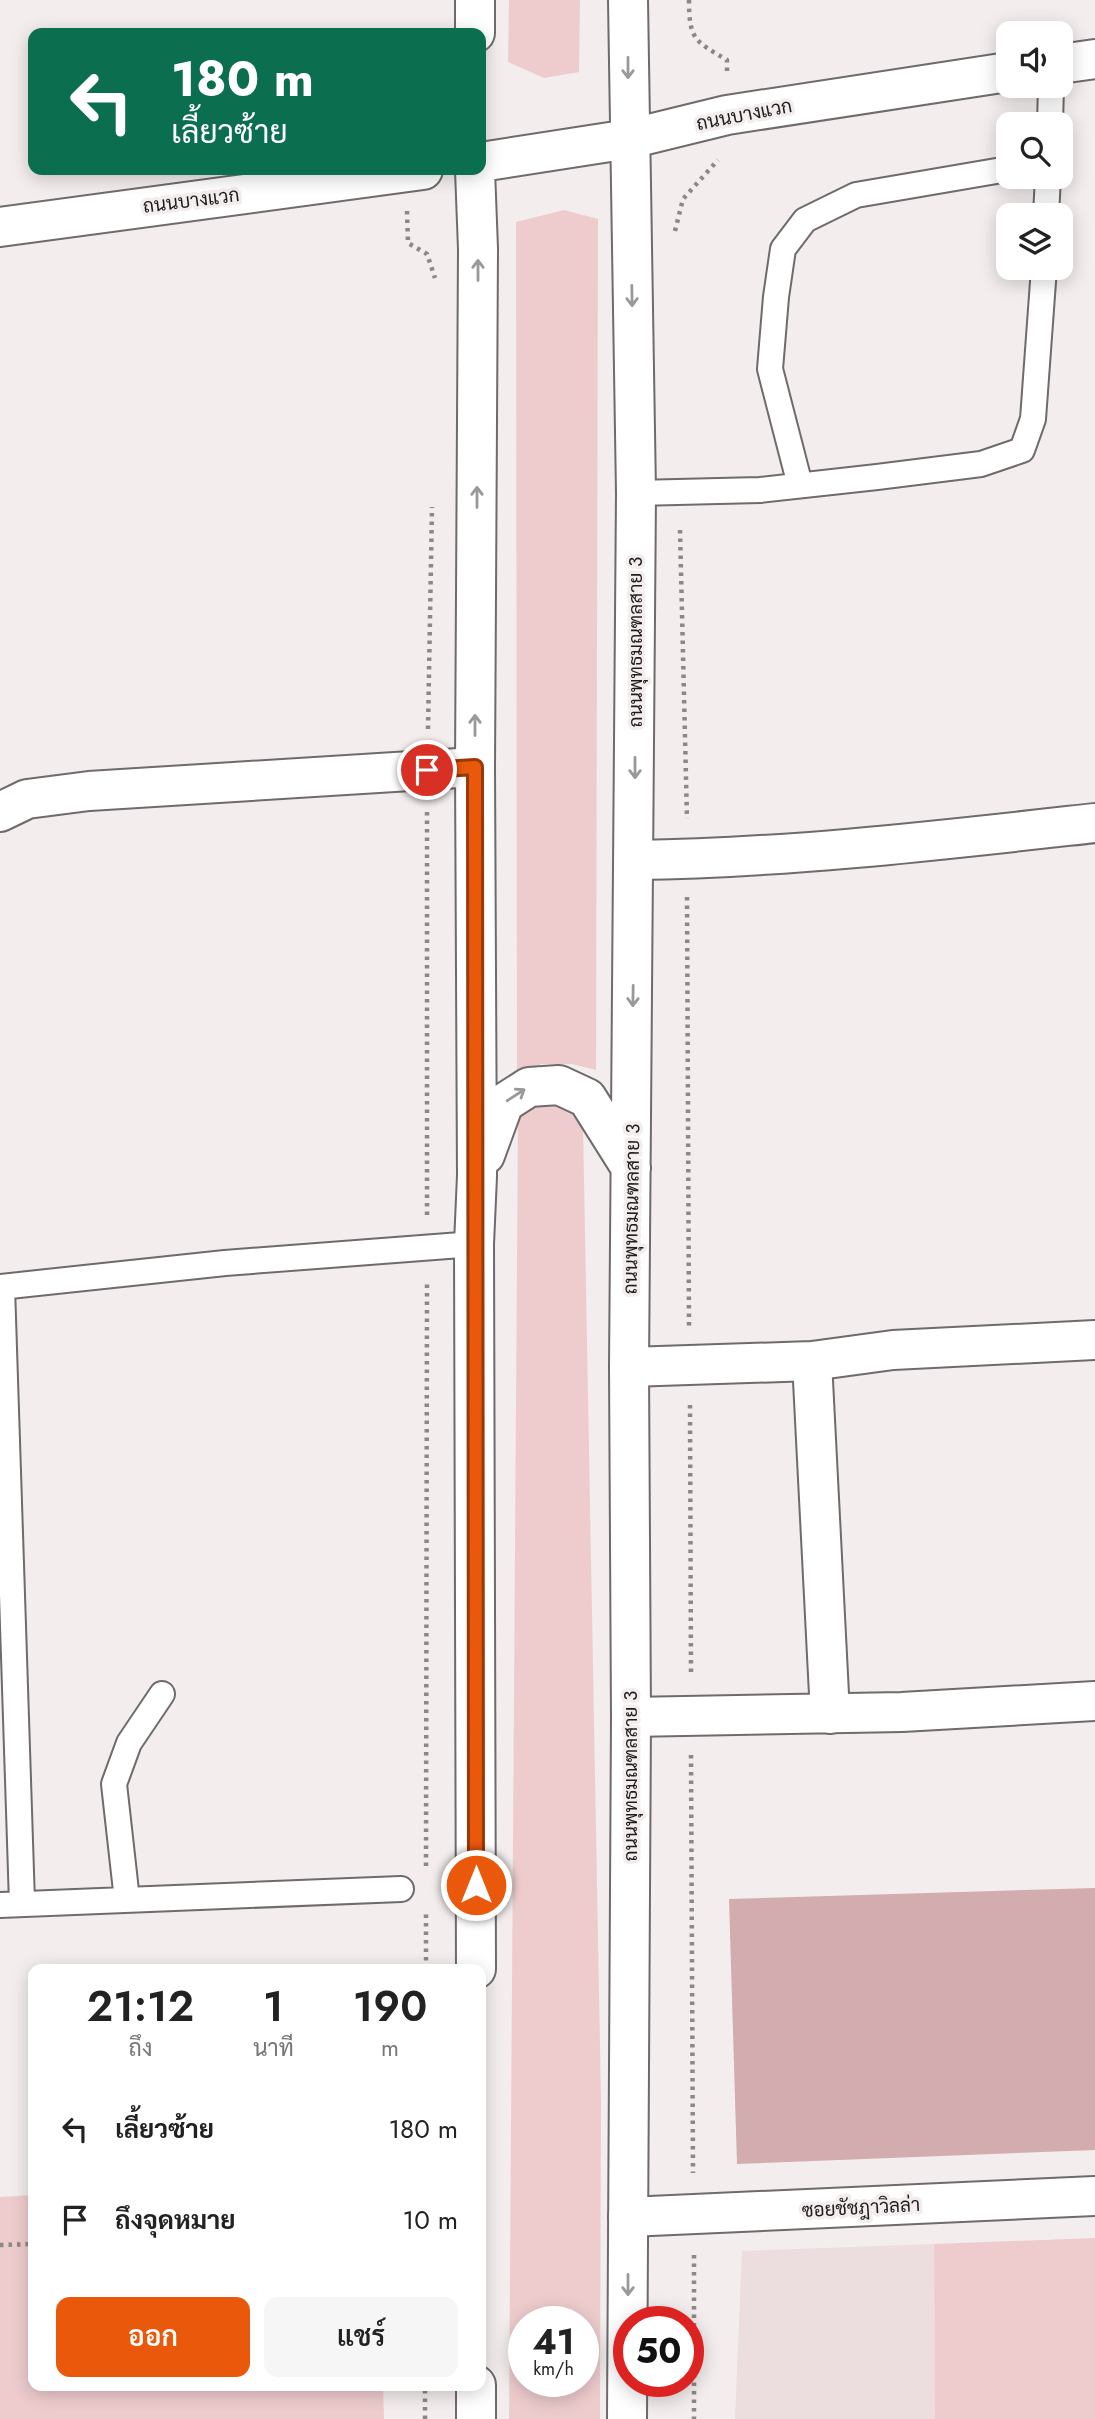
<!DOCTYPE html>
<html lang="th">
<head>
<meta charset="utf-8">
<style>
  body { margin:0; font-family:Jost,Sarabun,sans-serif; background:#f6f6f6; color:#222; height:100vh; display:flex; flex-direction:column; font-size:26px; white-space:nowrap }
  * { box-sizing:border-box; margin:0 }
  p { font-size:23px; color:#767676 }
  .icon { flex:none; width:38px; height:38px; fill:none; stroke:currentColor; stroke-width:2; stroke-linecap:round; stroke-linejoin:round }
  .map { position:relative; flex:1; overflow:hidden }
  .side { position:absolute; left:28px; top:1964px; width:458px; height:427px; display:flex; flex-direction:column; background:#fff; border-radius:14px; box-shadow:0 4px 18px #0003 }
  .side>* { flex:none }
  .guide { position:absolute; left:28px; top:28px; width:458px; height:147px; border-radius:14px; box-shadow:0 4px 18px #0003; background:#0b6e4f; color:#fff; overflow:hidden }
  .controls { position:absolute; left:996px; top:21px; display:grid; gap:14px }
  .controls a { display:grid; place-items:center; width:77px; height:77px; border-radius:14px; background:#fff; box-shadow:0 4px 18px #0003; font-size:35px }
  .speed { position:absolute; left:508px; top:2306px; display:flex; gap:14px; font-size:35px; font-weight:700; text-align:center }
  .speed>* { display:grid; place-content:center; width:91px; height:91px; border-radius:50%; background:#fff; box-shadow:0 4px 18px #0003; line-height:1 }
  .speed small { font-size:18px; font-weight:400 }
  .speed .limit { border:10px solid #d22; background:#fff; color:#111 }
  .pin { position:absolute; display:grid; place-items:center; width:60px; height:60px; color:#fff; margin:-30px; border:4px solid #fff; border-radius:50%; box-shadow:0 2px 7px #0007 }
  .me { position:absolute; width:77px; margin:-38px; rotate:0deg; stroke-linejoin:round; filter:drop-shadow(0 0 5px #0008) }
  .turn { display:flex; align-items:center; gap:24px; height:147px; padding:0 28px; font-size:32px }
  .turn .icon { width:91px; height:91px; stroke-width:2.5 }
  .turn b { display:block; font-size:49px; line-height:60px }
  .eta { display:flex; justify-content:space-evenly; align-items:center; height:119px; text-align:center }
  .eta b { font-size:42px; font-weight:600; line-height:49px }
  .action { display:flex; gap:14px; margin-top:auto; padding:14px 28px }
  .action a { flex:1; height:80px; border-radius:14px; background:#ea580c; color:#fff; font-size:28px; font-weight:600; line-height:80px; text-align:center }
  .action a+a { background:#f6f6f6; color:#222 }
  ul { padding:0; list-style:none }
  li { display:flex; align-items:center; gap:21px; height:91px; padding:0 28px }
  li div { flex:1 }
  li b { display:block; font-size:26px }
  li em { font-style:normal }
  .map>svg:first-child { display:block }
</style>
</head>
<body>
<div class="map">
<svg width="1095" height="2419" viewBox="0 0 1095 2419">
  <rect width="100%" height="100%" fill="#f3eded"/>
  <path fill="#ecddde" d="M 934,2244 L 935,2419 L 735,2419 L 742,2251 Z"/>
  <path fill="#eeccce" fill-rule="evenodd" d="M 509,0 L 580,0 L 579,72 L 544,78 L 508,62 Z
    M 564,210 L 598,219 L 596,1070 L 572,1064 L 541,1064 L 517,1078 L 516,222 Z
    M 545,1101 L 568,1104 L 583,1125 L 601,2101 L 600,2419 L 509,2419 L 518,1115 ZM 523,2322 L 583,2322 L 583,2382 L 523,2382 Z
    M 33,2195 L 33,2385 L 383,2385 L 384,2419 L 0,2419 L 0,2197 Z
    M 1095,2238 L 1095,2419 L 935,2419 L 934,2244 Z"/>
  <path fill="#d2acaf" d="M 1095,1888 L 1095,2150 L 737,2164 L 729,1899 Z"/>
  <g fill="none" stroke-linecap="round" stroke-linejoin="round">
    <defs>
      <path id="lane" d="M 1050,124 L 1051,86
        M 1046,215 L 1048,177
        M 800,485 L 770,369 L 776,297 L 783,249 L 805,220 L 856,195 L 1008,169
        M 636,493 L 760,490 L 877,477 L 981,464 L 1022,450 L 1033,419 L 1044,268
        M 0,1287 L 225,1263 L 474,1244
        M 2,1287 L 22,1903
        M 127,1900 L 114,1784 L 129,1743 L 162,1694
        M 0,1905 L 401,1889"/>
      <path id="street" d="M 0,812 L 27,799 L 89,791 L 475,767
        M 635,860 C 789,858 942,840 1095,823
        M 812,1361 L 830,1714
        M 629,1367 L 812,1361 L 893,1350 L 1095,1340
        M 631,1717 L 902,1712 L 1095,1701
        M 628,2217 L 1095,2196"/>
      <path id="secondary" d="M 475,33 L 475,0
        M 1060,64 L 1095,59
        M 481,162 L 629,139 L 727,115 L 1008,72
        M 475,170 L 478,249 L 475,767 L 477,1176 L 474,1244 L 476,1969
        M 0,227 L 423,170
        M 485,1155 L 504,1103 L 529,1087 L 559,1085 L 587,1098 L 631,1168
        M 476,2419 L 476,2385
        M 627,2419 L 631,1717 L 629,1367 L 636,493 L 628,0"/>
    </defs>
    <use href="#lane" stroke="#6f6a6b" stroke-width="28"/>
    <use href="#street" stroke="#6f6a6b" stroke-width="42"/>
    <use href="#secondary" stroke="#6f6a6b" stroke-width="42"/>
    <path stroke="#8c8888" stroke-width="4.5" stroke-dasharray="3.5 5" stroke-linecap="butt" d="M 689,0 C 689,40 695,41 727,60 L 727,74
      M 407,211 L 408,243 L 427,254 L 435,278
      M 675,231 L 683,199 L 718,160
      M 680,530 L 687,819
      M 428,729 L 432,507
      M 687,897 L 689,1326
      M 427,1215 L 427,811
      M 690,1405 L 691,1676
      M 691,1755 L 693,2173
      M 426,1866 L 427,1280
      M 426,1969 L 426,1914
      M 0,2245 L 33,2244
      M 694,2255 L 694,2419
      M 425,2419 L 425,2385"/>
    <use href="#lane" stroke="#fff" stroke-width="24"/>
    <use href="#street" stroke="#fff" stroke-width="38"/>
    <use href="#secondary" stroke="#fff" stroke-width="38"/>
  </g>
  <defs><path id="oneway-shaft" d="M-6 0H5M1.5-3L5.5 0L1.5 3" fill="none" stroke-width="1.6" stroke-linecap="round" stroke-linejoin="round" transform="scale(1.75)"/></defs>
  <g stroke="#9a9999">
    <use href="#oneway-shaft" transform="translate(628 68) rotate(90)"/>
    <use href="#oneway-shaft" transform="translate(478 270) rotate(-90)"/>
    <use href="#oneway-shaft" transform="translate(632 296) rotate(89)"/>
    <use href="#oneway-shaft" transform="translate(477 497) rotate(-90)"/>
    <use href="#oneway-shaft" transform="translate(475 725) rotate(-90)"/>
    <use href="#oneway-shaft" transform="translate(635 768) rotate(90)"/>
    <use href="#oneway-shaft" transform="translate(633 996) rotate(91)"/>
    <use href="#oneway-shaft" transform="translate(516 1095) rotate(-33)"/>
    <use href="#oneway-shaft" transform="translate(628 2285) rotate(90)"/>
  </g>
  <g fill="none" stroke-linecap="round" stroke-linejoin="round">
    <defs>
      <path id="route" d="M 427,770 L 475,767 L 476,1885"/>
    </defs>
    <use href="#route" stroke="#983908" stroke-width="18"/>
    <use href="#route" stroke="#ea580c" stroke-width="12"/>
  </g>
  <g text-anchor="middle" stroke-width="7" stroke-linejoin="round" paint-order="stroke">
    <g font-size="19" fill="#1e1c1c" stroke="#f3eded">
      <text transform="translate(744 114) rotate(-11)" y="7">ถนนบางแวก</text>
      <text transform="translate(191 200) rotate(-7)" y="7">ถนนบางแวก</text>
      <text transform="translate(635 642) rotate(-90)" y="7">ถนนพุทธมณฑลสาย 3</text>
      <text transform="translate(631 1209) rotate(-89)" y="7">ถนนพุทธมณฑลสาย 3</text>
      <text transform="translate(630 1776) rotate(-90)" y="7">ถนนพุทธมณฑลสาย 3</text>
      <text transform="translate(861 2207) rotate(-3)" y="7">ซอยชัชฎาวิลล่า</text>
    </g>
  </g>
</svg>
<div class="controls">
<a><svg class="icon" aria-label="sound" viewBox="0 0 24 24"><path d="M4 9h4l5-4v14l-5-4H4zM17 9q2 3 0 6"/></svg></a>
<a><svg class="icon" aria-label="search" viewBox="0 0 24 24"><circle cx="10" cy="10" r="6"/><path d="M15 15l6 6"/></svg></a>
<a><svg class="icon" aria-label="layers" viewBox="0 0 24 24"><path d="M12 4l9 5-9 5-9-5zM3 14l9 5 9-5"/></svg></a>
</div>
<div class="speed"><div>41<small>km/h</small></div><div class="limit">50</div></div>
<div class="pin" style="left:427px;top:770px;background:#d93025"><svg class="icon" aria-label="arrive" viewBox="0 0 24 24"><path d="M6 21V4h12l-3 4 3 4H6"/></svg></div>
<svg class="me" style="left:476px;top:1885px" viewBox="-20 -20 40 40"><circle r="17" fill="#ea580c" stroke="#fff" stroke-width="3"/><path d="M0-11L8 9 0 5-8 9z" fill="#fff"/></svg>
<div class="guide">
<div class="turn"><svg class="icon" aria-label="left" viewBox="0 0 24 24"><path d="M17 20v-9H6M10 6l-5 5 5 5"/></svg><div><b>180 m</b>เลี้ยวซ้าย</div></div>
</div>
<section class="side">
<div class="eta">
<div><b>21:12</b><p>ถึง</p></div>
<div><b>1</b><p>นาที</p></div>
<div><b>190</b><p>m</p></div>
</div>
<ul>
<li><svg class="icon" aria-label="left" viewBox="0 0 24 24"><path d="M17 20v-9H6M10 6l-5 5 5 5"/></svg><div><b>เลี้ยวซ้าย</b></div><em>180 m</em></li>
<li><svg class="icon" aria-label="arrive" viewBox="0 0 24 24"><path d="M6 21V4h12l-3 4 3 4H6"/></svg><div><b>ถึงจุดหมาย</b></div><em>10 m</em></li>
</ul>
<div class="action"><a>ออก</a><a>แชร์</a></div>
</section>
</div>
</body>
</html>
